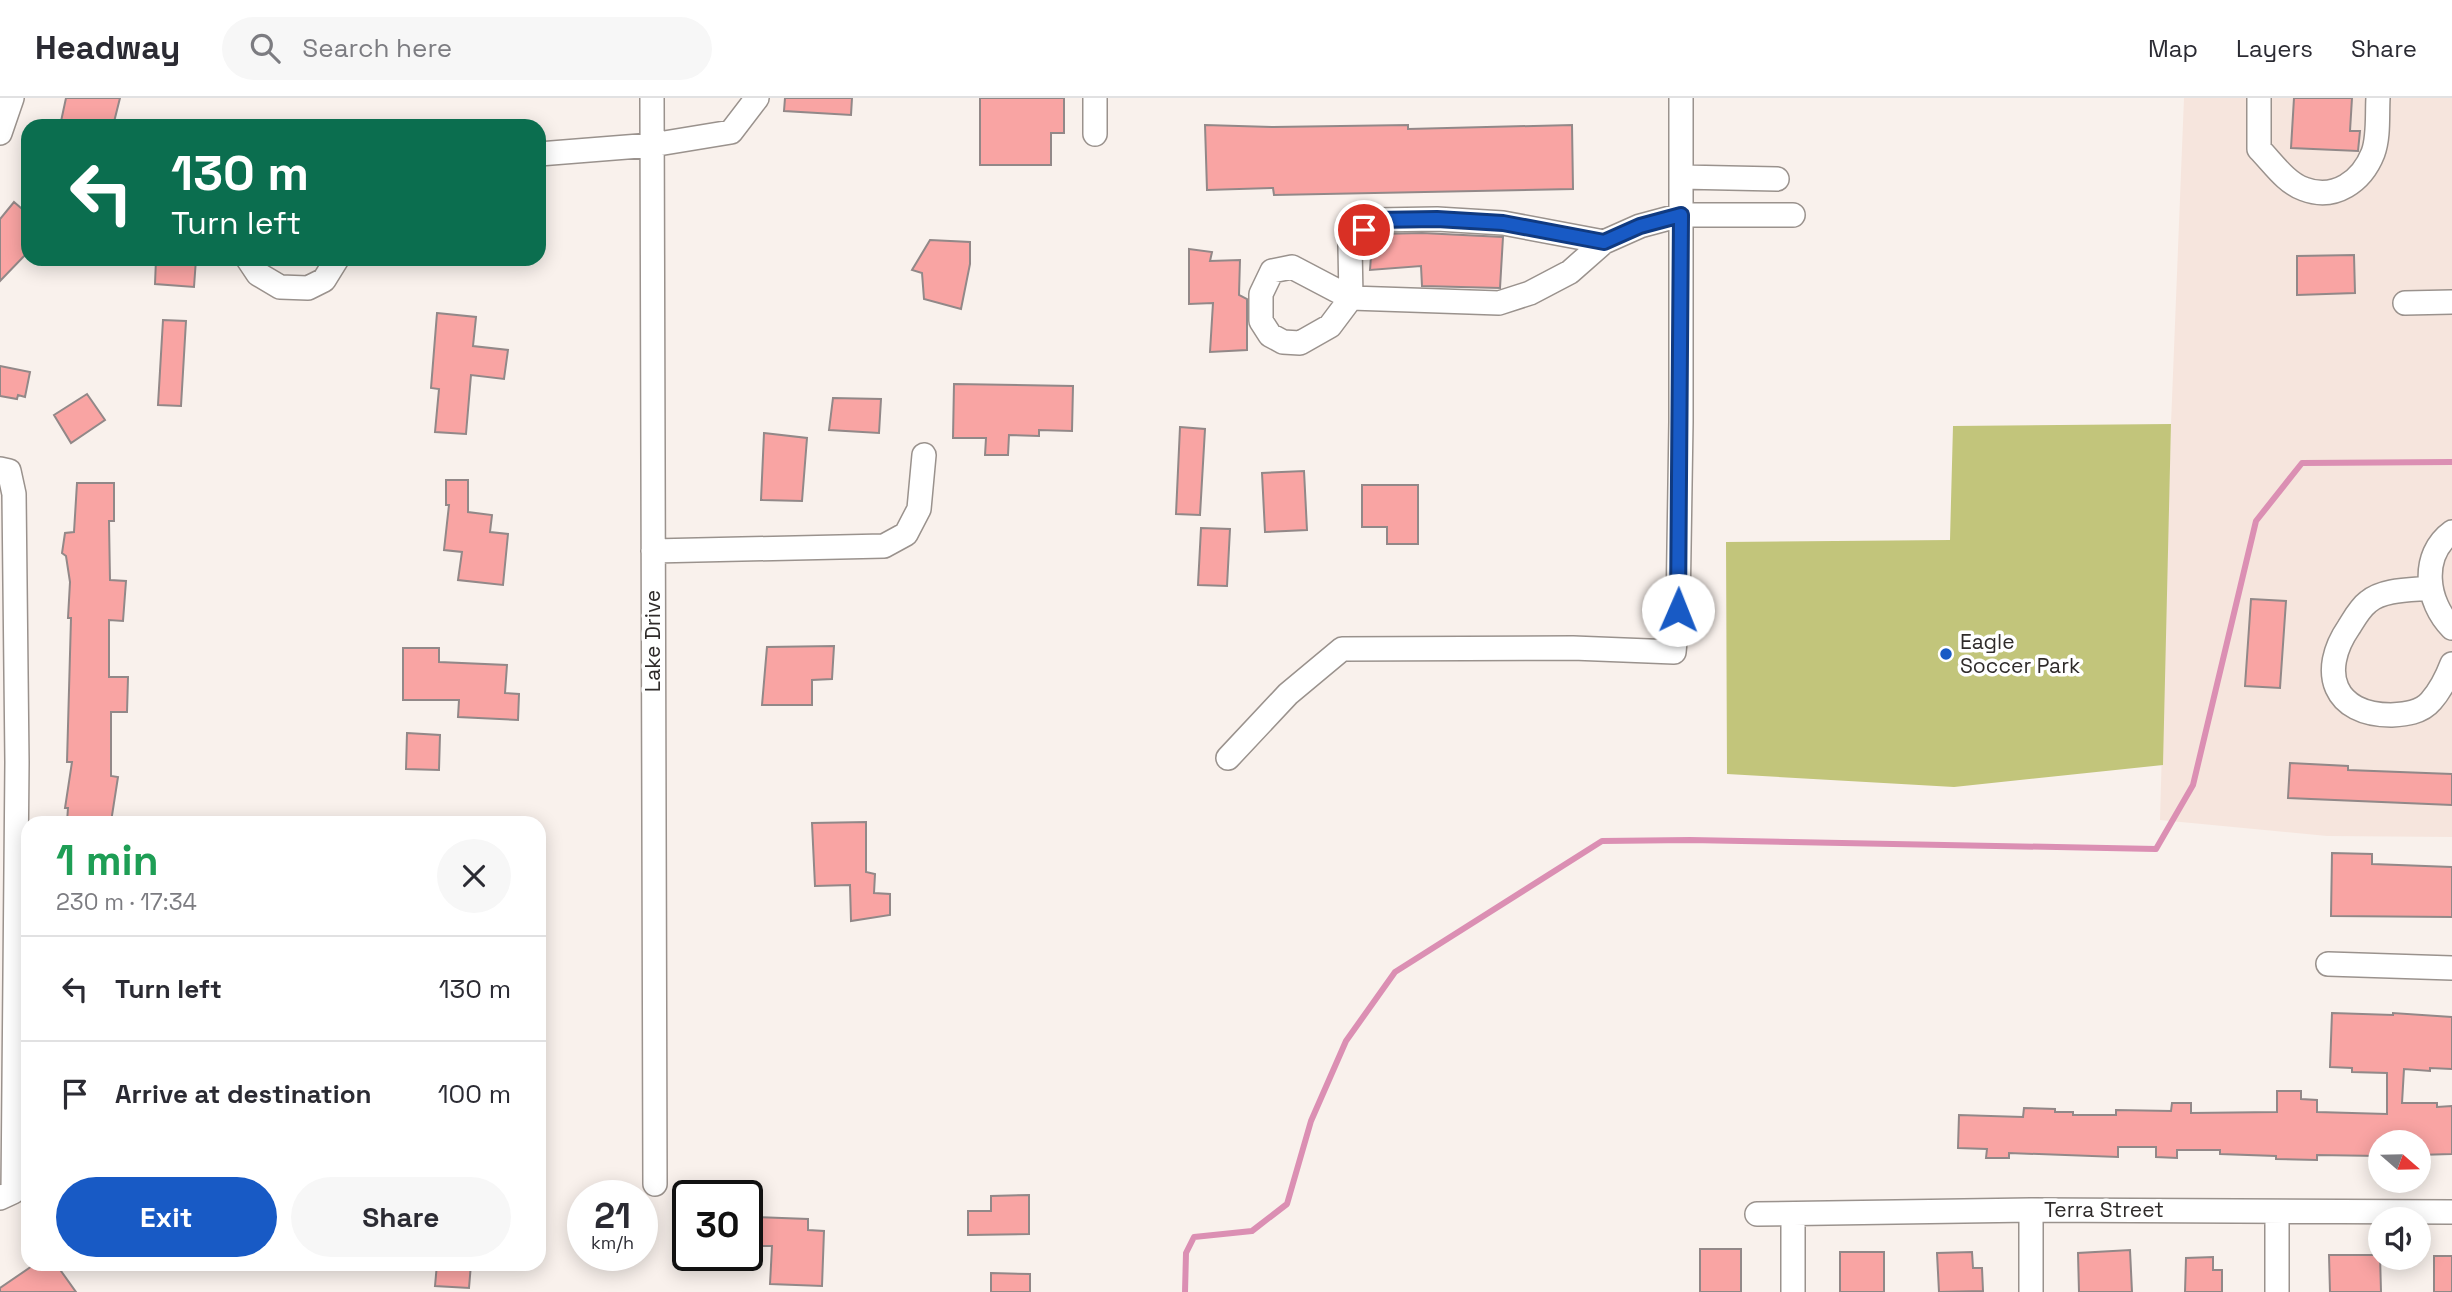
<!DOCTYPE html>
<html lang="en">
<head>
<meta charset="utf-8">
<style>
  body { margin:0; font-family:"Space Grotesk",sans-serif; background:#f7f7f7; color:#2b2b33; height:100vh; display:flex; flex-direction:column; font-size:26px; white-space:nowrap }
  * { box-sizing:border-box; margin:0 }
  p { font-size:23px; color:#7c7c81 }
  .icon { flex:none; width:38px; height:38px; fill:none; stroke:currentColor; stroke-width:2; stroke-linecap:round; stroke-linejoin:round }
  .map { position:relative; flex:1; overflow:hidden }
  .panel { position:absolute; left:21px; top:718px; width:525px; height:455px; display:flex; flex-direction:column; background:#fff; border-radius:21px; box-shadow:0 4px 18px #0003 }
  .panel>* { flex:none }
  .top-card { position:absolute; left:21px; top:21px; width:525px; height:147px; border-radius:21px; box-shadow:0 4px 18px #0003; background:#0b6e4f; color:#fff; overflow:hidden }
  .needle { width:46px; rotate:110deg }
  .fabs { position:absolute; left:2368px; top:1032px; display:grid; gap:14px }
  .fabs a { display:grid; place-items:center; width:63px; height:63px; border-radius:50%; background:#fff; box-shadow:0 4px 18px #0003; font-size:35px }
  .speed { position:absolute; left:567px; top:1082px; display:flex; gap:14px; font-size:35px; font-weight:700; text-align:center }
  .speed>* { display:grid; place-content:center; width:91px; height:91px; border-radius:50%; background:#fff; box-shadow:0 4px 18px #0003; line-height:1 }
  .speed small { font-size:18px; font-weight:400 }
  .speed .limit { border:4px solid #111; border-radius:10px; background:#fff; color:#111 }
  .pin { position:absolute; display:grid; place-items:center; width:60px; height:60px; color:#fff; margin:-30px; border:4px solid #fff; border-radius:50%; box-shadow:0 2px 7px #0007 }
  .me { position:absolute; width:77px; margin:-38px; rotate:1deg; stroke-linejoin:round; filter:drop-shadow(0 0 5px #0008) }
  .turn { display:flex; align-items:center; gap:24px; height:147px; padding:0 35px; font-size:32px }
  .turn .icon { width:91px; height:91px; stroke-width:2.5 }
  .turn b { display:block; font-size:49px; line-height:60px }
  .round { display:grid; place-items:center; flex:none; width:74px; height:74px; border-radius:37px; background:#f7f7f7 }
  .head { display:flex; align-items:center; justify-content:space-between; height:119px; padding:0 35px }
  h1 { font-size:42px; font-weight:800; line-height:52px; color:#1e9e55 }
  .button { display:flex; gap:14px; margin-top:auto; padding:14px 35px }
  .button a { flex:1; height:80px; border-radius:42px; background:#185ac5; color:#fff; font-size:28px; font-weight:800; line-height:80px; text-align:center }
  .button a+a { background:#f7f7f7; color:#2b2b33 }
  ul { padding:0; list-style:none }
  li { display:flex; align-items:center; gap:21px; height:105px; padding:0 35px; border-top:2px solid #e1e1e2 }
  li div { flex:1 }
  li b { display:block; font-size:26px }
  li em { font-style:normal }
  header { display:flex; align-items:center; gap:42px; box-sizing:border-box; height:98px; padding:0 35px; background:#fff; border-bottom:2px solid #e1e1e2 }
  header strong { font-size:33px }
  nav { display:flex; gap:38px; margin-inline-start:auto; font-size:24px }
  .search { width:490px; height:63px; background:#f7f7f7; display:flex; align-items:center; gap:18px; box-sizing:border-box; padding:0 24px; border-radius:38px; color:#7c7c81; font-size:26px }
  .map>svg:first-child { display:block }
</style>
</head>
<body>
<header>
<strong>Headway</strong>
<div class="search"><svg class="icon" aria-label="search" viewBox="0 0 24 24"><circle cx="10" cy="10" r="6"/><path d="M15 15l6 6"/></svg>Search here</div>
<nav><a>Map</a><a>Layers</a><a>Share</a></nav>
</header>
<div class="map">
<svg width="2452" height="1194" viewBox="0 0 2452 1194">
  <rect width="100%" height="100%" fill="#f9f1ec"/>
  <path fill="#f6e5dd" d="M 2184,0 L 2452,0 L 2452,739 L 2327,738 L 2160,722 L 2171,326 Z"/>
  <path fill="#c2c57b" d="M 2171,326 L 2163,667 L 1954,689 L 1727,676 L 1726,444 L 1950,442 L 1953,328 Z"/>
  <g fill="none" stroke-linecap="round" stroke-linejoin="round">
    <path stroke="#db8fb3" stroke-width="6" d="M 1185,1194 L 1186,1155 L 1194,1139 L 1252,1133 L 1287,1106 L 1311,1023 L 1346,943 L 1395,874 L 1602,743 L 1690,742 L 2156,751 L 2193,687 L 2256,423 L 2302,365 L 2452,364"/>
  </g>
  <path fill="#f9a4a3" stroke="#928888" stroke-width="2" d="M 66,0 L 120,0 L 113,28 L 60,28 Z
    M 785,0 L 852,0 L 851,17 L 784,13 Z
    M 980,0 L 1064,0 L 1064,35 L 1051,35 L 1051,67 L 980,67 Z
    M 2294,0 L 2352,0 L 2350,33 L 2360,33 L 2358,53 L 2291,50 Z
    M 1205,27 L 1273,29 L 1408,27 L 1408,31 L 1572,27 L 1573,91 L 1274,97 L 1273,90 L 1207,92 Z
    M 14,104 L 28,116 L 28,154 L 0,183 L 0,121 Z
    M 1422,135 L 1503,139 L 1500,190 L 1422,188 L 1421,168 L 1370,172 L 1372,143 L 1380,136 Z
    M 930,142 L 970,144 L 970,166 L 961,211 L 924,201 L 922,175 L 912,172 Z
    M 1189,151 L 1212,154 L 1210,163 L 1240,162 L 1239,197 L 1247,201 L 1247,252 L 1210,254 L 1213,205 L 1189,206 Z
    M 2354,157 L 2355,195 L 2297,197 L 2297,158 Z
    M 156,161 L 196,161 L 194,189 L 155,186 Z
    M 437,215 L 476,219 L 473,248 L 508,252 L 504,281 L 471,277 L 466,336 L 435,334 L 439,291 L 431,290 Z
    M 163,222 L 186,223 L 181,308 L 158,307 Z
    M 0,268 L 30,274 L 25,299 L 18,297 L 17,301 L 0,298 Z
    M 954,286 L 1073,288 L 1072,333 L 1039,332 L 1039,338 L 1009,337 L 1008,357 L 985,357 L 986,340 L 953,340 Z
    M 87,296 L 105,322 L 71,345 L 54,317 Z
    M 833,300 L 881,301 L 879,335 L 829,332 Z
    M 1180,329 L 1205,331 L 1200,417 L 1176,416 Z
    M 764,335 L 807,340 L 802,403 L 761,402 Z
    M 1304,373 L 1307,432 L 1265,434 L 1262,375 Z
    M 446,382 L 468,382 L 468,414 L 492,417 L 490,434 L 508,436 L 503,487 L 458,482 L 462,454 L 444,452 L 449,407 L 446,407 Z
    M 77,385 L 114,385 L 114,423 L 109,423 L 110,482 L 126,483 L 123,523 L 109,522 L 109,579 L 128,579 L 127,614 L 111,614 L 111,678 L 118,679 L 111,724 L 67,724 L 68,710 L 65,710 L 72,664 L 67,664 L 71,520 L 68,520 L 70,484 L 66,458 L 62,455 L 65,435 L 74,434 Z
    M 1362,387 L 1418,387 L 1418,446 L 1387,446 L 1387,429 L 1362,429 Z
    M 1201,430 L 1230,431 L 1227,488 L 1198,487 Z
    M 2251,501 L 2286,503 L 2280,590 L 2245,588 Z
    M 834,548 L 832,581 L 812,582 L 812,607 L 762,607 L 767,549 Z
    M 403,550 L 439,550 L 439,564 L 507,567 L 505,595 L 519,596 L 518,622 L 458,619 L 459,602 L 403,602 Z
    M 407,635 L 440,637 L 439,672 L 406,671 Z
    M 2290,665 L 2348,668 L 2348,672 L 2452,676 L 2452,707 L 2288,700 Z
    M 866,724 L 866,774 L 875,776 L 874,795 L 890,796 L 890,817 L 851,823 L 850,787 L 815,788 L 812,725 Z
    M 2332,755 L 2372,756 L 2372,766 L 2452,769 L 2452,819 L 2331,818 Z
    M 2332,915 L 2393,917 L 2393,915 L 2452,919 L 2452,971 L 2430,970 L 2430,973 L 2404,971 L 2402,1005 L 2437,1005 L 2437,1009 L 2452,1008 L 2452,1056 L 2418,1057 L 2418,1045 L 2379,1045 L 2379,1058 L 2317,1057 L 2317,1062 L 2276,1061 L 2276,1058 L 2220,1056 L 2220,1052 L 2177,1052 L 2177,1060 L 2156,1059 L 2156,1049 L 2118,1049 L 2118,1059 L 2009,1055 L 2009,1060 L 1986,1060 L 1987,1051 L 1958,1050 L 1959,1017 L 2023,1019 L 2024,1010 L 2055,1011 L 2055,1014 L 2073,1014 L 2073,1017 L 2116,1017 L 2116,1012 L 2171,1013 L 2172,1005 L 2191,1005 L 2191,1015 L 2277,1014 L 2277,993 L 2301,993 L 2301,1001 L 2317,1002 L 2317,1014 L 2387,1016 L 2387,975 L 2352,974 L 2352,970 L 2330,969 Z
    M 1029,1097 L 1029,1136 L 968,1137 L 968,1113 L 991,1113 L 991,1098 Z
    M 754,1119 L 808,1121 L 808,1132 L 824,1133 L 822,1188 L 770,1186 L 772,1148 L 753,1148 Z
    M 1700,1151 L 1741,1151 L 1741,1194 L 1700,1194 Z
    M 2130,1152 L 2132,1194 L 2079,1194 L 2078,1155 Z
    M 1840,1154 L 1884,1154 L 1884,1194 L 1840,1194 Z
    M 1972,1154 L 1973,1170 L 1982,1170 L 1983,1193 L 1939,1194 L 1937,1155 Z
    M 2329,1157 L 2380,1157 L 2381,1194 L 2330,1194 Z
    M 2434,1158 L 2452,1158 L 2452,1194 L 2434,1194 Z
    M 2213,1159 L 2213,1172 L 2222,1172 L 2222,1194 L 2185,1194 L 2186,1160 Z
    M 35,1166 L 56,1166 L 76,1194 L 0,1194 L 0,1190 Z
    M 437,1166 L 471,1166 L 469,1190 L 435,1188 Z
    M 991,1175 L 1030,1176 L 1030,1194 L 991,1194 Z"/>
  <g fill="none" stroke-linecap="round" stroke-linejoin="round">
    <defs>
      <path id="minor" d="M 652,0 L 655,1086
        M 1095,0 L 1095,36
        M 2259,0 L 2259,51 C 2272,64 2286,85 2304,91 C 2335,103 2362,83 2373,55 C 2379,39 2377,17 2378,0
        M 0,35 L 12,0
        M 539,56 L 652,47 L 731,34 L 757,0
        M 1681,79 L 1777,81
        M 1604,144 L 1503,125 L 1437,121 L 1375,122 L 1354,141 L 1350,148 L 1351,200 L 1292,169 L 1272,173 L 1261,196 L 1261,223 L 1270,237 L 1283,244 L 1300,245 L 1330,228 L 1351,200 L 1499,205 L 1530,195 L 1570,174 L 1604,144 L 1640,128 L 1681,117 L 1793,117
        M 248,161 L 258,176 L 280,189 L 308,190 L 324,182 L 337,161
        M 2405,205 L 2452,204
        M 0,371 L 9,373 L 14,396 L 17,664 L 13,1094 L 0,1100
        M 2452,434 C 2420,457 2426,504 2452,530
        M 653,453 L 884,448 L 906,436 L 919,411 L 924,357
        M 2431,490 C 2412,492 2383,491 2368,504 C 2360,510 2354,521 2349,529 C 2318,574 2334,617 2391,617 C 2405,616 2421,615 2431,603 C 2440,593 2447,579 2452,566
        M 1228,660 L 1288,596 L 1342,551 L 1573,550 L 1674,554 L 1678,512 L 1681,324 L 1681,0
        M 2328,866 L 2452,870
        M 1757,1116 L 2031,1112 L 2452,1114
        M 1793,1117 L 1793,1194
        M 2031,1194 L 2031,1112
        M 2277,1194 L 2277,1114"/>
    </defs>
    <use href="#minor" stroke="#9a928d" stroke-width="26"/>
    <use href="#minor" stroke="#fff" stroke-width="23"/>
  </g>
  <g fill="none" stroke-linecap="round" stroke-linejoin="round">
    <defs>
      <path id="route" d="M 1364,132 L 1375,122 L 1437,121 L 1503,125 L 1604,144 L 1640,128 L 1681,117 L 1678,512"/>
    </defs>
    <use href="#route" stroke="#103a80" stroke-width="18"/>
    <use href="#route" stroke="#185ac5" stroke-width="12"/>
  </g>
  <circle fill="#185ac5" stroke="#fff" stroke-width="2.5" cx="1946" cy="556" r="7"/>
  <g text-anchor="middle" stroke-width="7" stroke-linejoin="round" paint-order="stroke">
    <g font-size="21" fill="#2f2b2a" stroke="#fff">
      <text transform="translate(653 543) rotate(-90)" y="7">Lake Drive</text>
      <text x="2104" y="1119">Terra Street</text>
    </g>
    <g font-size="21" fill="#2f2b2a" stroke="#fff" text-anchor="start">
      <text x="1960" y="551">Eagle<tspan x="1960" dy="24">Soccer Park</tspan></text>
    </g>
  </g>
</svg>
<div class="fabs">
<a><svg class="needle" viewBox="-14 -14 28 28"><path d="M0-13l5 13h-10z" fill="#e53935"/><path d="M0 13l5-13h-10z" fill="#7c7c81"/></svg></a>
<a><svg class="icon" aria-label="sound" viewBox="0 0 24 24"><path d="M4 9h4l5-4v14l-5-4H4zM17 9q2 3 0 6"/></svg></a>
</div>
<div class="speed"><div>21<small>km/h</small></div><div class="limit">30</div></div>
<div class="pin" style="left:1364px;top:132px;background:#d93025"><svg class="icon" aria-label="arrive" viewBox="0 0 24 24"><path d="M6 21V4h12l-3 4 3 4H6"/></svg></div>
<svg class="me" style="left:1678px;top:512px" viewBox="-20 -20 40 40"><circle r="19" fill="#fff"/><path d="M0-13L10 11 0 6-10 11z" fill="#185ac5"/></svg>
<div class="top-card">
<div class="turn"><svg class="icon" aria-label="left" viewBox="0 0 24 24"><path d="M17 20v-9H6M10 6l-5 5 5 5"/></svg><div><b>130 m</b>Turn left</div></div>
</div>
<section class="panel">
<div class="head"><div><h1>1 min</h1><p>230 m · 17:34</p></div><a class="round"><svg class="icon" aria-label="close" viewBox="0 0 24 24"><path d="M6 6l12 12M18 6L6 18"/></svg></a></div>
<ul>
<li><svg class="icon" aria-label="left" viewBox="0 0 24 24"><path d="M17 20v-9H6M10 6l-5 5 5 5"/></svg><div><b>Turn left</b></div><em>130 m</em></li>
<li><svg class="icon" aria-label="arrive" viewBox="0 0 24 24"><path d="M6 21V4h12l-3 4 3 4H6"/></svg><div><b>Arrive at destination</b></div><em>100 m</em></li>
</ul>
<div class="button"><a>Exit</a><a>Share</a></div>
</section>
</div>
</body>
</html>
